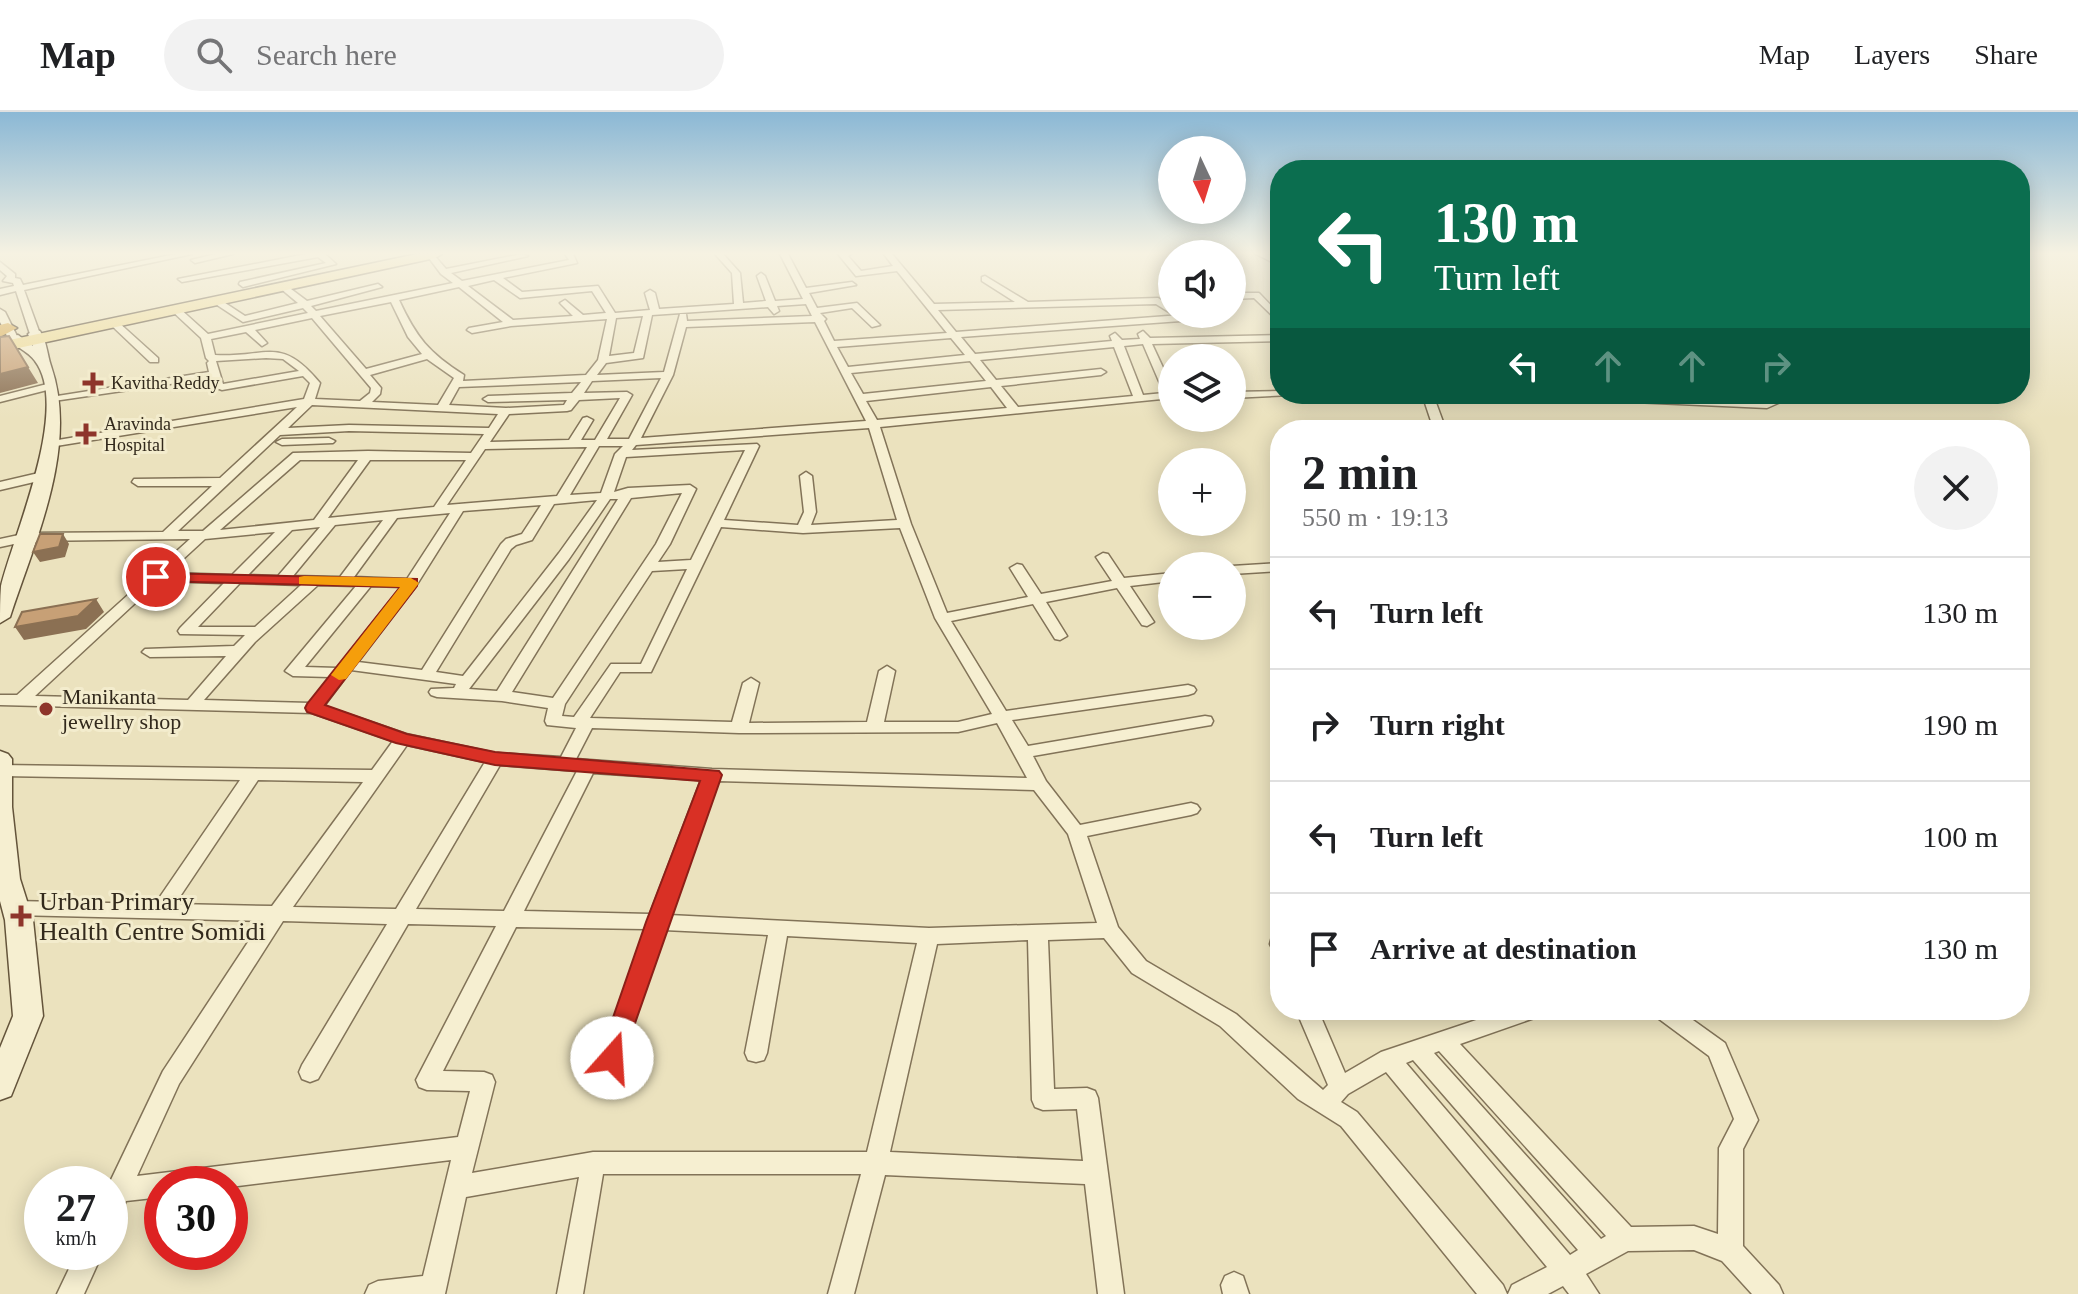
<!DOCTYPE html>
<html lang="en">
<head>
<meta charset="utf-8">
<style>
  body { margin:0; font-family:"Times New Roman",serif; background:#f2f2f2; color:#202124; height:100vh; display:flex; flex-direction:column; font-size:30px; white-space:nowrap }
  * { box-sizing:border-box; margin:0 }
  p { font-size:26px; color:#757577 }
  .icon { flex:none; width:44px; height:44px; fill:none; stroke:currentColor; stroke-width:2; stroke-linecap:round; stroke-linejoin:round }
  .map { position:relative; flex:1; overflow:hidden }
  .side { position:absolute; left:1270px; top:308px; width:760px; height:600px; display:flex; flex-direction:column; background:#fff; border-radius:32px; box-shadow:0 4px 20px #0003 }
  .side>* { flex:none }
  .banner { position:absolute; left:1270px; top:48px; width:760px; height:244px; border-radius:32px; box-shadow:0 4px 20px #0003; background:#0b6e4f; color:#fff; overflow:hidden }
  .needle { width:52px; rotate:176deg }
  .controls { position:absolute; left:1158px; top:24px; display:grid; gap:16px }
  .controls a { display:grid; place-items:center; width:88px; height:88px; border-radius:50%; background:#fff; box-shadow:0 4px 20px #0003; font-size:40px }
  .speed { position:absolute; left:24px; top:1054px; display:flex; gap:16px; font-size:40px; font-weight:700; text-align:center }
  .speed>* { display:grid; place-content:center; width:104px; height:104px; border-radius:50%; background:#fff; box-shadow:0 4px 20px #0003; line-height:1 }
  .speed small { font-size:20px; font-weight:400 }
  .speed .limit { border:12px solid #d22; background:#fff; color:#111 }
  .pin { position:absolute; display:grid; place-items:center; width:68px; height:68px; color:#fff; margin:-34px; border:4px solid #fff; border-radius:50%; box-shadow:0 2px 8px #0007 }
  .me { position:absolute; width:88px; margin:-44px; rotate:19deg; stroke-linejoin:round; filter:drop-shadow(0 0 6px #0008) }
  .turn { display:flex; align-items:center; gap:28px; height:168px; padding:0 32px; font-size:36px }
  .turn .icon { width:104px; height:104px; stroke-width:2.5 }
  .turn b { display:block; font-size:56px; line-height:68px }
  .lanes { display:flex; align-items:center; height:76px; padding:0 32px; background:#0003; justify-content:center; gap:40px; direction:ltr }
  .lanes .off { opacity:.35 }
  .round { display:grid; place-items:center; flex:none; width:84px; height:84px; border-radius:42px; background:#f2f2f2 }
  .head { display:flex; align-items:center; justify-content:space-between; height:136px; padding:0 32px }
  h1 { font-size:48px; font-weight:700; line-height:60px }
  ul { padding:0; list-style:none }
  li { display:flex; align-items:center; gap:24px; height:112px; padding:0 32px; border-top:2px solid #e0e0e0 }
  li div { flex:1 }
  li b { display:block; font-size:30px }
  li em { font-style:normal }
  header { display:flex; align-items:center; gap:48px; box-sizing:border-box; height:112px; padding:0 40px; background:#fff; border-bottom:2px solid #e0e0e0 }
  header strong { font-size:38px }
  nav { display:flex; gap:44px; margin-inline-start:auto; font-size:28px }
  .search { width:560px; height:72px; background:#f2f2f2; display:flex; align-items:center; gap:20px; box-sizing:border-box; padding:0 28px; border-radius:44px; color:#757577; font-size:30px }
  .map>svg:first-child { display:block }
</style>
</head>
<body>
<header>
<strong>Map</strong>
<div class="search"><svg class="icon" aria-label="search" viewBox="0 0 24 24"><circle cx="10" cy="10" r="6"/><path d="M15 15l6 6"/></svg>Search here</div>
<nav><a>Map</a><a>Layers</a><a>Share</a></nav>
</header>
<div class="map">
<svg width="2078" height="1182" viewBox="0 0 2078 1182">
  <rect width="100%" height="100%" fill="#ebe2be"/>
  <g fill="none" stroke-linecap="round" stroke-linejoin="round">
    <defs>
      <path id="street" d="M 176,142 L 192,142 L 24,178 L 40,222 L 35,225 L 30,222 L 16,179 L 0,183 L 0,177 L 14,174 L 13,171 L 3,169 L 7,164 L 0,158 L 0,150 L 15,162 L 15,166 L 20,167 L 23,173 Z
        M 216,142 L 233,142 L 195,151 L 191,148 Z
        M 306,142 L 325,142 L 336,152 L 243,175 L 239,172 L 240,170 L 326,151 L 318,145 L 182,170 L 178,167 Z
        M 426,142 L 433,142 L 446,157 L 522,142 L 528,144 L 451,161 L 462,169 L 569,148 L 565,142 L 573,142 L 577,151 L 503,166 L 522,180 L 598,174 L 615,201 L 650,198 L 645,181 L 650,178 L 655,181 L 659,197 L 734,192 L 732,161 L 715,142 L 723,142 L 740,161 L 743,191 L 766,189 L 757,164 L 761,161 L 765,164 L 775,189 L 803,187 L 780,142 L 788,142 L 806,176 L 852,170 L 856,173 L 809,181 L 817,196 L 857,191 L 880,213 L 872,215 L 852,196 L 820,201 L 826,207 L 824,209 L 834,229 L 947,221 L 897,159 L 856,164 L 838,142 L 851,142 L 848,144 L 861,159 L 893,154 L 884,142 L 892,142 L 934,192 L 1015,190 L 982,169 L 982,165 L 985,164 L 1028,190 L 1158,186 L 1172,195 L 1172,202 L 1156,192 L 938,198 L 956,220 L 1181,203 L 1186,206 L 1181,209 L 961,225 L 975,242 L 1112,229 L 1110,224 L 1115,221 L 1122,228 L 1140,227 L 1138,222 L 1143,219 L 1150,226 L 1280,223 L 1280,229 L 1152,232 L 1172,275 L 1172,286 L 880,315 L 911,412 L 947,501 L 1028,485 L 1010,456 L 1017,452 L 1022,453 L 1041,482 L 1112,469 L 1096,445 L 1103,441 L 1108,442 L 1124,466 L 1172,461 L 1172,469 L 1130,474 L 1154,510 L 1147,514 L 1142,513 L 1117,476 L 1046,490 L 1067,524 L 1060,528 L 1055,527 L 1033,492 L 951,509 L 1006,599 L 1188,573 L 1194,575 L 1196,578 L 1194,581 L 1188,583 L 1012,608 L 1028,634 L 1205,604 L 1211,605 L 1213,609 L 1211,613 L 1205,614 L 1033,644 L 1046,669 L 1080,713 L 1191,691 L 1197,693 L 1200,697 L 1197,701 L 1191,703 L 1087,724 L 1118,815 L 1146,849 L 1236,902 L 1323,978 L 1328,973 L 1296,898 L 1318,898 L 1345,961 L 1381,940 L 1506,898 L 1543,898 L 1540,904 L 1460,932 L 1631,1115 L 1694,1114 L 1718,1122 L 1719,1036 L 1734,1007 L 1709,944 L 1655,904 L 1652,898 L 1679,898 L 1725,931 L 1758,1008 L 1743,1037 L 1743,1134 L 1779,1173 L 1783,1182 L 1752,1182 L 1722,1149 L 1694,1138 L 1628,1139 L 1586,1162 L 1599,1182 L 1569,1182 L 1563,1174 L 1548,1182 L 1508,1182 L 1512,1173 L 1547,1155 L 1386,960 L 1348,982 L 1341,990 L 1357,1000 L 1503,1173 L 1507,1182 L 1477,1182 L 1341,1014 L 1298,987 L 1220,914 L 1132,861 L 1104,826 L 1048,828 L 1054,977 L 1087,976 L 1095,979 L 1098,986 L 1124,1182 L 1098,1182 L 1085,1072 L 885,1063 L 854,1182 L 828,1182 L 861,1062 L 603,1062 L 583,1182 L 557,1182 L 579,1065 L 466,1085 L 445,1182 L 365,1182 L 369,1173 L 378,1169 L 423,1164 L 451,1048 L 230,1075 L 230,1072 L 162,1072 L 162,1085 L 126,1089 L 119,1105 L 110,1109 L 109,1072 L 163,959 L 262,809 L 14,803 L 7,801 L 4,796 L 7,791 L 14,789 L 155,792 L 240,668 L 2,664 L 0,653 L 372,658 L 393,629 L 312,601 L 0,593 L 0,583 L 17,583 L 190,427 L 28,429 L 0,435 L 0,427 L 28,421 L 163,420 L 212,374 L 138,374 L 132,370 L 134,367 L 220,366 L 297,295 L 50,335 L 44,332 L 46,330 L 304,287 L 310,271 L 303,264 L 222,278 L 214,275 L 211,266 L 47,290 L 47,286 L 51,285 L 209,260 L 207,251 L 209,249 L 206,246 L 201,226 L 172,199 L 172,195 L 178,195 L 208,222 L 308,201 L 303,196 L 243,210 L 211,189 L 219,187 L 245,204 L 298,191 L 280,176 L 280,172 L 283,171 L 307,189 L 378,172 L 382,175 L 311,194 L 316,199 L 453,171 L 441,162 ZM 494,168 L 520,186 L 592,179 L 606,201 L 583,203 L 565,188 L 560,191 L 573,204 L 513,208 L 468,174 ZM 459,175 L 503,210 L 469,216 L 467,218 L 472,221 L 511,214 L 607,207 L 598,248 L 586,263 L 463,269 L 464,263 C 429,241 416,225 399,188 ZM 391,190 L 408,225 L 422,242 L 366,257 L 320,204 ZM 806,192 L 812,204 L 687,209 L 686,202 L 680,202 L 664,260 L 597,263 L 606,251 L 643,246 L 652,203 L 768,195 L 774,202 L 779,199 L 777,194 ZM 643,204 L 634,241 L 609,244 L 616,206 ZM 312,206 L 371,276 L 370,281 L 360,289 L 315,287 L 320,271 C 280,223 268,246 215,243 L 211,227 L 246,220 L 262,234 L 267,231 L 255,218 ZM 815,210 L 866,309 L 641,326 L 673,263 L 686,215 ZM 951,226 L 965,243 L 848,255 L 837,235 ZM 1143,232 L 1164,281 L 1143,283 L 1124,234 ZM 1114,235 L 1133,284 L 1018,295 L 1001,274 L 1101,263 L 1106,260 L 1101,257 L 996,268 L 980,248 ZM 266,246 L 283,247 L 299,259 L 223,272 L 216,249 ZM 427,247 L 454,266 L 438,293 L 372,290 L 380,282 L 381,276 L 370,263 ZM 970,249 L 986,269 L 863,282 L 851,261 ZM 661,266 L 629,327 L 607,327 L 632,283 L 627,280 L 584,281 L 592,269 ZM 581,270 L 572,281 L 488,284 L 483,287 L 488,290 L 567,288 L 564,293 L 506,296 L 449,293 L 459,275 ZM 991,275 L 1007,296 L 877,308 L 866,289 ZM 620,286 L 595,328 L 581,328 L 593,308 L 587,305 L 583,306 L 569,328 L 490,330 L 509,302 L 567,299 L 571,298 L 579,288 ZM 312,293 L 498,302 L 489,316 L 349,313 L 288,316 ZM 869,316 L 897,408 L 811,413 L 816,400 L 812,364 L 806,360 L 800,364 L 804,400 L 798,413 L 724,408 L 759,334 L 757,332 L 632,338 L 636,333 ZM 349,319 L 484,322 L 471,341 L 368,339 L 293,341 L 203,419 L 178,419 L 280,323 ZM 599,334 L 623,334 L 615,342 L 601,381 L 570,383 ZM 587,335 L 557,384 L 447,393 L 485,337 ZM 745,338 L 691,448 L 658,450 L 670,432 L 696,377 L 690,373 L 628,376 L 614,380 L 626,345 ZM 300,348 L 358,348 L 314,408 L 220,418 ZM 370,348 L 466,348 L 434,395 L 328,406 ZM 682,381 L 656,432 L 553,586 L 512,580 L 631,386 ZM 610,387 L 618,387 L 497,579 L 469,577 L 569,447 ZM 597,388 L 559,441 L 463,564 L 436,560 L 511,437 L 516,433 L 532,428 L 554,392 ZM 541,393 L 522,422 L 506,427 L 501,432 L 422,558 L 358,550 L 416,474 L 463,399 ZM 450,401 L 407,467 L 354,465 L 397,406 ZM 383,408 L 340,465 L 293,464 L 335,413 ZM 320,415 L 278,464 L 248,463 L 292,418 ZM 721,415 L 803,421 L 900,416 L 935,506 L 992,602 L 958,610 L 884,610 L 895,559 L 887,554 L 879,559 L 867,610 L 749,611 L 759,571 L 751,566 L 743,571 L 732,610 L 590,606 L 620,560 L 651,560 ZM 275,420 L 232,463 L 168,461 L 205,427 ZM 687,457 L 641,552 L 611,552 L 574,605 L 562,604 L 565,592 L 652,459 ZM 159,469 L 224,471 L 180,516 L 178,519 L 180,522 L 245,523 L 234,534 L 145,537 L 142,540 L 150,545 L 226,544 L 188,588 L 35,584 ZM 240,471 L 301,473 L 255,515 L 198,515 ZM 318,473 L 356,474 L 285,559 L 293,564 L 330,565 L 310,591 L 204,588 L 255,530 ZM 371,474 L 401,475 L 337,556 L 305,555 ZM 351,558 L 456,572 L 454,576 L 431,577 L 429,580 L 431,583 L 437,585 L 502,589 L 548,596 L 545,609 L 547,613 L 576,616 L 561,645 L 495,641 L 406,622 L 324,594 ZM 997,611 L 1027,666 L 712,657 L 576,647 L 592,616 L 739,621 L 958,620 ZM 407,633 L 485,650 L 396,797 L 293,795 ZM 500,653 L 577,659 L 504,799 L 416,797 ZM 593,661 L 701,668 L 650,802 L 524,799 ZM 258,668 L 363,670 L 272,794 L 175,792 ZM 718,669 L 1034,678 L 1068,722 L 1097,811 L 929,816 L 669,803 ZM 283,809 L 387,812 L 302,953 L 299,960 L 302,967 L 310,970 L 318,967 L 408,812 L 496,814 L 416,968 L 419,975 L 427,978 L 470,979 L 458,1025 L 137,1064 L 179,972 ZM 516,815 L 645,817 L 592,973 L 595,980 L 603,983 L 611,980 L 614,973 L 664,818 L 768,823 L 745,941 L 748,948 L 756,950 L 764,948 L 767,941 L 787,824 L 917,831 L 867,1040 L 593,1040 L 472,1061 L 495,970 L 492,963 L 484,960 L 443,959 ZM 1028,828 L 1032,988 L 1035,995 L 1043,998 L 1077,997 L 1083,1049 L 890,1040 L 937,832 ZM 1439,939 L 1606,1124 L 1601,1127 L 1434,941 ZM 1413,948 L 1578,1138 L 1570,1143 L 1406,951 Z
        M 1256,142 L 1267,142 L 1280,148 L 1280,154 Z
        M 1232,181 L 1259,181 L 1280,203 L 1280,211 L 1254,186 L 1232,187 Z
        M 0,197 L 5,200 L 18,226 L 16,228 L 8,226 L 0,210 Z
        M 111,209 L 117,209 L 158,246 L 158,250 L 150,250 L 111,213 Z
        M 51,271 L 55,272 L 55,276 L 0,290 L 0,284 Z
        M 1280,279 L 1280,282 L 1594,282 L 1766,290 L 1777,285 L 1777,282 L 1787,282 L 1787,287 L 1767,296 L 1589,288 L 1435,288 L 1446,318 L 1434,318 L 1424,288 L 1292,283 L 1232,286 L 1232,280 Z
        M 329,326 L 335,329 L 333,331 L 282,333 L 276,330 L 282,327 Z
        M 43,360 L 49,364 L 47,367 L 0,378 L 0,370 Z
        M 1280,451 L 1280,459 L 1232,462 L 1232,454 Z
        M 1280,819 L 1280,840 L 1273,838 L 1270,832 L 1273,821 Z
        M 77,1140 L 103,1140 L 84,1182 L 57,1182 Z
        M 1234,1160 L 1243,1164 L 1249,1182 L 1223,1182 L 1221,1173 L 1225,1164 Z"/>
      <path id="secondary" d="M 35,218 L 40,219 C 47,230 47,242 51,254 C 79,335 35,428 10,505 L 0,511 C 0,499 0,486 1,474 C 13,424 71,296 35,249 C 28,239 14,234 6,226 L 18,223 L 33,234 L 28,222 Z
        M 0,639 L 8,642 L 12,647 L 12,695 L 20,767 L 33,808 L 43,904 L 11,984 L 0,988 L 0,936 L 13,904 L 5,808 L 0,789 Z"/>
      <path id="primary" d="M 417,142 L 442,142 L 435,146 L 0,240 L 0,230 Z"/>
      <path id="highway" d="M 8,211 L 17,216 L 0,225 L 0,213 Z"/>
    </defs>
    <use href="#street" stroke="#827358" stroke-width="3"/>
    <use href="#secondary" stroke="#64543b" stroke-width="3"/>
    <use href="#primary" stroke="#50412c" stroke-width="3"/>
    <use href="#highway" stroke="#50412c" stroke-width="3"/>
    <use href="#street" fill="#f6efd1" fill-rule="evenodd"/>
    <use href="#secondary" fill="#f6efd1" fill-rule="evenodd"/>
    <use href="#primary" fill="#eedb97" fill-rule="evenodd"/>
    <use href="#highway" fill="#d8ab52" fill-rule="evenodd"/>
  </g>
  <path fill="#8b7053" d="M 28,255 L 38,271 L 0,281 L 0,262 Z
    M 63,422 L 69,432 L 65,445 L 40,450 L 33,440 Z
    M 96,487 L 104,500 L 86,517 L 24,528 L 15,515 Z"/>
  <path fill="#c7a076" stroke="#8b7053" stroke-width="2" d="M 9,224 L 28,255 L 0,262 L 0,225 Z
    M 40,422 L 63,422 L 59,435 L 33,440 Z
    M 96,487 L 78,504 L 15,515 L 22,500 Z"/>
  <linearGradient id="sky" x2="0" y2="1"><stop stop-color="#8bb8d5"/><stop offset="0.46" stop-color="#f6f2e2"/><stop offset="1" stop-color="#f6f2e2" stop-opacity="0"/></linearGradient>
  <rect width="2078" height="307" fill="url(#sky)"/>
  <path fill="#d93025" stroke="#8d1f18" stroke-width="2" d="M 156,461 L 417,467 L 417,474 L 325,593 L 407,622 L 495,640 L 719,659 L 722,663 L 620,954 L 612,957 L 603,954 L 599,946 L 646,810 L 700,669 L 495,653 L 396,631 L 307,600 L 305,596 L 307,592 L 400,475 L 151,469 L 149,465 Z"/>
  <path fill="#f59e0b" d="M 304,464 L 411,466 L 419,471 L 346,567 L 339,568 L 331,563 L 400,475 L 299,472 L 299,465 Z"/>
  <g fill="#8e352b" stroke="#f3eccd" stroke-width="3">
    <path d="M89 259h8v8h8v8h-8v8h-8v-8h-8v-8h8z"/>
    <path d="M82 310h8v8h8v8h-8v8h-8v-8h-8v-8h8z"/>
    <circle cx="46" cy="597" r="8"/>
    <path d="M17 792h8v8h8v8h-8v8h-8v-8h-8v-8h8z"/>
  </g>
  <g text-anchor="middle" stroke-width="6" stroke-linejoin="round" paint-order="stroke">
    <g font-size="18" fill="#32291c" stroke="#f3eccd" text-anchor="start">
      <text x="111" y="277">Kavitha Reddy</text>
      <text x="104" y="318">Aravinda<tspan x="104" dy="21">Hospital</tspan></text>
    </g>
    <g font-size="22" fill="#32291c" stroke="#f3eccd" text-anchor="start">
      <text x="62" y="592">Manikanta<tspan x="62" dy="25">jewellry shop</tspan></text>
    </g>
    <g font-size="26" fill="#32291c" stroke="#f3eccd" text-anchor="start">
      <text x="39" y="798">Urban Primary<tspan x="39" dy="30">Health Centre Somidi</tspan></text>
    </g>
  </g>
</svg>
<div class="controls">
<a><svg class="needle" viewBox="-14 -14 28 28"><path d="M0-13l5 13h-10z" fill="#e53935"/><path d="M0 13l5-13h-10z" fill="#757577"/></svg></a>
<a><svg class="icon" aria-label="sound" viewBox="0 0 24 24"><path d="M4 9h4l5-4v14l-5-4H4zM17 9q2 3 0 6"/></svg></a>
<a><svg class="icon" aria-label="layers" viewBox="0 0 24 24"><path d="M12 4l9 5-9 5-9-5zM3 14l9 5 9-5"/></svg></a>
<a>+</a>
<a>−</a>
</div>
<div class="speed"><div>27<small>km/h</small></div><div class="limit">30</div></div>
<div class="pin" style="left:156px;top:465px;background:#d93025"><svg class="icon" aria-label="arrive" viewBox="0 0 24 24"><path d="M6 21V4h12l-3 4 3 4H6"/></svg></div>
<svg class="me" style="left:612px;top:946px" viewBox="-20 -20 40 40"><circle r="19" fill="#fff"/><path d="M0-13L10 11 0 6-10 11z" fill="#d93025"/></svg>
<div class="banner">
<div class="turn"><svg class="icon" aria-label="left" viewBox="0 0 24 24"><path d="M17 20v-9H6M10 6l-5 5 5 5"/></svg><div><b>130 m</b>Turn left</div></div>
<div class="lanes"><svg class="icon" aria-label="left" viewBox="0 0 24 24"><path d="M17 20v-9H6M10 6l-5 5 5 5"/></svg><svg class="icon off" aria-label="ahead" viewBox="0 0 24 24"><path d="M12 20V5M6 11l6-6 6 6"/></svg><svg class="icon off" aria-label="ahead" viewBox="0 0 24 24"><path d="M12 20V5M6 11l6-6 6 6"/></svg><svg class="icon off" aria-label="right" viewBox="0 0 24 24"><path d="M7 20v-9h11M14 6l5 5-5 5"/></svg></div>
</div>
<section class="side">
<div class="head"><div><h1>2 min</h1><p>550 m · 19:13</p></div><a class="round"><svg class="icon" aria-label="close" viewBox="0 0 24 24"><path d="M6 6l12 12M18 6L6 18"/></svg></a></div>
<ul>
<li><svg class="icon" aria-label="left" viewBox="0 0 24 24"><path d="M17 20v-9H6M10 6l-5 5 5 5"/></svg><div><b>Turn left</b></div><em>130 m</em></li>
<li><svg class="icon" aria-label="right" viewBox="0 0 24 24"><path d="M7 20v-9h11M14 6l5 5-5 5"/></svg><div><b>Turn right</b></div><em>190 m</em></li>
<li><svg class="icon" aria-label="left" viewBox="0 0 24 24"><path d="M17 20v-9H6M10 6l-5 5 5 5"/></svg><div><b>Turn left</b></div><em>100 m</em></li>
<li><svg class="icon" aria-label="arrive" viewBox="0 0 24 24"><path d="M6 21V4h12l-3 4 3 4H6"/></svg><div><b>Arrive at destination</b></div><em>130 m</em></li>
</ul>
</section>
</div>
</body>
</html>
